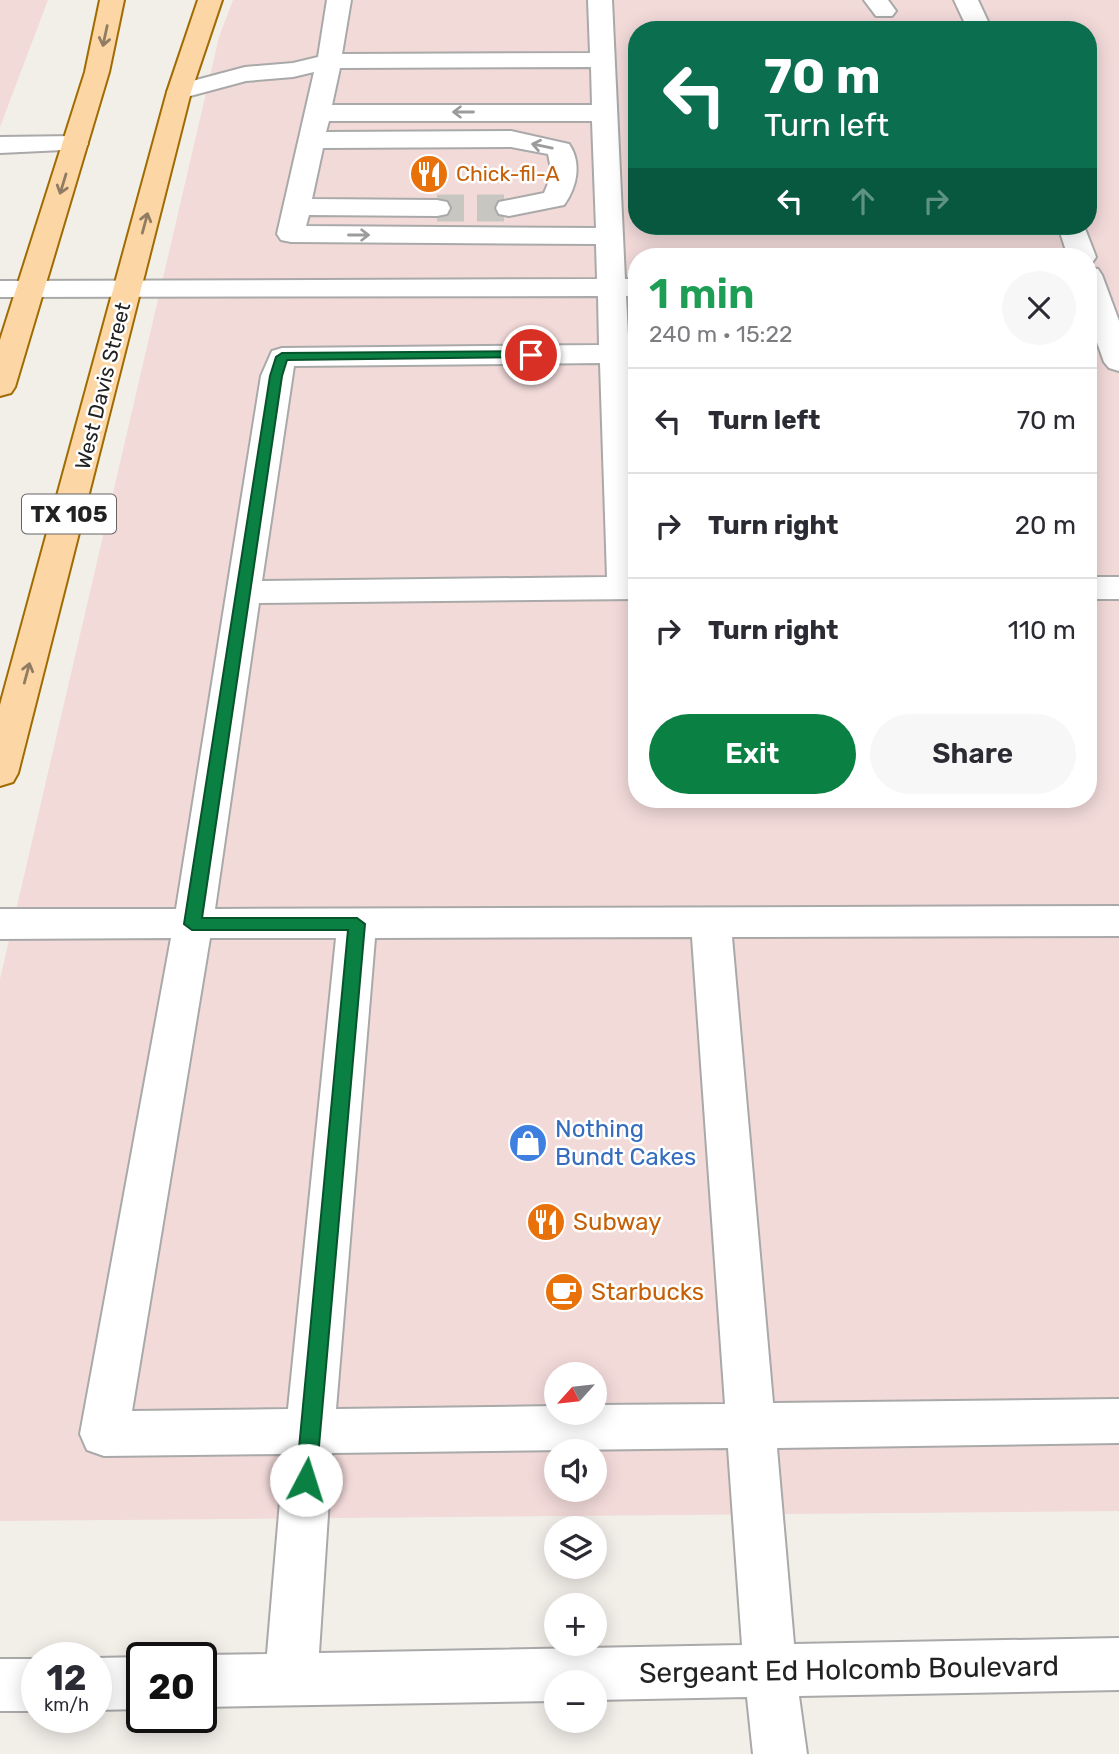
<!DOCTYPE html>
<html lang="en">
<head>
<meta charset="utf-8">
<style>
  body { margin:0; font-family:Rubik,sans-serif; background:#f7f7f7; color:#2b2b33; height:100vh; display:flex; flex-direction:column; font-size:26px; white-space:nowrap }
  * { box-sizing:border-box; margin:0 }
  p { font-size:23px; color:#7c7c81 }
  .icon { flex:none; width:38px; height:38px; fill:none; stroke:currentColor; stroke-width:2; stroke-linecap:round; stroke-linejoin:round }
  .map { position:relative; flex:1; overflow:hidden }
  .sheet { position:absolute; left:628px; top:248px; width:469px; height:560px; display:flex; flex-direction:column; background:#fff; border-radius:28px; box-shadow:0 4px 18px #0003 }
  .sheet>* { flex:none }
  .hud { position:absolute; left:628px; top:21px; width:469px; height:214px; border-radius:28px; box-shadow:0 4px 18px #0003; background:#0b6e4f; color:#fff; overflow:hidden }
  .needle { width:46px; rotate:243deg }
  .tools { position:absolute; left:544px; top:1362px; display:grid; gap:14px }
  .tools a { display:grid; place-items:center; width:63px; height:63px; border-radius:50%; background:#fff; box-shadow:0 4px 18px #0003; font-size:35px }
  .speed { position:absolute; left:21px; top:1642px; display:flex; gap:14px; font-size:35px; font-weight:700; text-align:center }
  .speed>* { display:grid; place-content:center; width:91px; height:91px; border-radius:50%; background:#fff; box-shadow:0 4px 18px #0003; line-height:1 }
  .speed small { font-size:18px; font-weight:400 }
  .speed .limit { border:4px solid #111; border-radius:10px; background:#fff; color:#111 }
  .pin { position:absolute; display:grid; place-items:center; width:60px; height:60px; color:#fff; margin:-30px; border:4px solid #fff; border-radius:50%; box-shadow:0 2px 7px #0007 }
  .me { position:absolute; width:77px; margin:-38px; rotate:5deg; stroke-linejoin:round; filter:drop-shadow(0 0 5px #0008) }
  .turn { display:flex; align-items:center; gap:24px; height:147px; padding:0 21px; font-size:32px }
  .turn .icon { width:91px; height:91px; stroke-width:2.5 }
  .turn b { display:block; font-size:49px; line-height:60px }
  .lanes { display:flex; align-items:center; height:66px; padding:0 21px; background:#0003; justify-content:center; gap:35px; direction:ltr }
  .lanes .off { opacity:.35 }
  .round { display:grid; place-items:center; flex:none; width:74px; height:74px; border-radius:37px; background:#f7f7f7 }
  .overview { display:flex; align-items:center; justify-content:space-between; height:119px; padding:0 21px }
  h1 { font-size:42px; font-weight:600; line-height:52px; color:#1e9e55 }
  .primary-button { display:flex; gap:14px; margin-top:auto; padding:14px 21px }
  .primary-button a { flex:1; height:80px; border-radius:42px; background:#0b8043; color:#fff; font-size:28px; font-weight:600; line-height:80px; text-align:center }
  .primary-button a+a { background:#f7f7f7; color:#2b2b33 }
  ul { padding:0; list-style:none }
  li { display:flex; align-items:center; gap:21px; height:105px; padding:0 21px; border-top:2px solid #e1e1e2 }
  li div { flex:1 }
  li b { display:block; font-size:26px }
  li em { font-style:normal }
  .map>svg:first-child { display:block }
</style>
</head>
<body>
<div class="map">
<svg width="1119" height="1754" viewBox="0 0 1119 1754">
  <rect width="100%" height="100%" fill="#f2efe9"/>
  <path fill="#f2dad9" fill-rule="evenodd" d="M 0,0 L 48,0 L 0,127 Z
    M 233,0 L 1119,0 L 1119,1511 L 0,1521 L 0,979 L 219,37 ZM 637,30 L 1088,30 L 1088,226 L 637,226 ZM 637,257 L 1088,257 L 1088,800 L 637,800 ZM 556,1374 L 595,1374 L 595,1412 L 556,1412 ZM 556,1451 L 595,1451 L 595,1489 L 556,1489 Z"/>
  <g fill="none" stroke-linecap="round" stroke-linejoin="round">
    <path stroke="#c8c6c1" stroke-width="27" stroke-dasharray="27 13" stroke-linecap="butt" d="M 437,208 L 509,208"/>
    <defs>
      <path id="minor" d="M 327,0 L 351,0 L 342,54 L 590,53 L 588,0 L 612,0 L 625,279 L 637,279 L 637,295 L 626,296 L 637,512 L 637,599 L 259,603 L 215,909 L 1119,906 L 1119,936 L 732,937 L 773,1403 L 1119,1399 L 1119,1443 L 777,1448 L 794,1644 L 1119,1638 L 1119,1690 L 799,1696 L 807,1754 L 753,1754 L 747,1697 L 595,1700 L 595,1682 L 556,1682 L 556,1701 L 201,1707 L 201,1657 L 195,1657 L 201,1655 L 267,1654 L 284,1454 L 104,1456 L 87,1450 L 80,1434 L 171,938 L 0,939 L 0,909 L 176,909 L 261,376 L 272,351 L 282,348 L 599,345 L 598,296 L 0,297 L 0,281 L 597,279 L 596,244 L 291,242 L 281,240 L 277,234 L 314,72 L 293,77 L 246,81 L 179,99 L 170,97 L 167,92 L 170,87 L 245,67 L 293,63 L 318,57 ZM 591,67 L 592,105 L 332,105 L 340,68 ZM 329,121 L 592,121 L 596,228 L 306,226 L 309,215 L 437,216 L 447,214 L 450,208 L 447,202 L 437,200 L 312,199 L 323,148 L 511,147 L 548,154 L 552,174 L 544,193 L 499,202 L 496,208 L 499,214 L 509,216 L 564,205 C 577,187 582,163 569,144 L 511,131 L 326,132 ZM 600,363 L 607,577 L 262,581 L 294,366 ZM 692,937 L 725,1404 L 595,1405 L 595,1412 L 556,1412 L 556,1406 L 336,1409 L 375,938 ZM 210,938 L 336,938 L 288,1409 L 132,1411 ZM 728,1448 L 742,1645 L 319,1653 L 332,1453 Z
        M 864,0 L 888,0 L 896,11 L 892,16 L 876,16 Z
        M 954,0 L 978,0 L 992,30 L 968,30 Z
        M 75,136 L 84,139 L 88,144 L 84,149 L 0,153 L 0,137 Z
        M 1058,226 L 1084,226 L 1096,257 L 1092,263 L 1088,264 L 1088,257 L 1068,257 Z
        M 1088,267 L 1098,269 L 1102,275 L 1119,321 L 1119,371 L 1109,368 L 1104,362 L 1088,317 Z
        M 1088,577 L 1119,577 L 1119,599 L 1088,599 Z
        M 142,1657 L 142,1709 L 96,1710 L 96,1658 Z
        M 0,1659 L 37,1659 L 37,1711 L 0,1711 Z"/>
      <path id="major" d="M 100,0 L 124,0 L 109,72 L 15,387 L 11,393 L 0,396 L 0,340 L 85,72 Z
        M 198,0 L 222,0 L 191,92 L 18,773 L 13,782 L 0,786 L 0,705 L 167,92 Z"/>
    </defs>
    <use href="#minor" stroke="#a9a9a9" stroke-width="4"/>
    <use href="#major" stroke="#a06b00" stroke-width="4"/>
    <use href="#minor" fill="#fff" fill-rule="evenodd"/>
    <use href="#major" fill="#fcd6a4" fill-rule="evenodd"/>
  </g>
  <defs><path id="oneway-shaft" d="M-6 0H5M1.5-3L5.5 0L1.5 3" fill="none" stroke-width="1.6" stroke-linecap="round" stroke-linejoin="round" transform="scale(1.75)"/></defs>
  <g stroke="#8f7c63">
    <use href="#oneway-shaft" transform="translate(105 36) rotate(102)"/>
    <use href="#oneway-shaft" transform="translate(63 184) rotate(107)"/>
    <use href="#oneway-shaft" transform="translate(145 223) rotate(-75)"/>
    <use href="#oneway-shaft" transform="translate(27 673) rotate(-75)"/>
  </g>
  <g stroke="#9c9c9c">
    <use href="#oneway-shaft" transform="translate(463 112) rotate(-180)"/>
    <use href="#oneway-shaft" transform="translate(542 146) rotate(-168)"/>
    <use href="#oneway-shaft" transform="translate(359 235)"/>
  </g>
  <path fill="#0b8043" stroke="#07532c" stroke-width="2" d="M 531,351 L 537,355 L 535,357 L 287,360 L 282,376 L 202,918 L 357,918 L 365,924 L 316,1480 L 313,1487 L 306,1490 L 299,1487 L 296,1480 L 348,930 L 192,930 L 184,924 L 270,376 L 276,357 L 282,353 Z"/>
  <defs>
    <symbol id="restaurant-disc" viewBox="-11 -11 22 22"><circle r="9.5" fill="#e8710a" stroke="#fff"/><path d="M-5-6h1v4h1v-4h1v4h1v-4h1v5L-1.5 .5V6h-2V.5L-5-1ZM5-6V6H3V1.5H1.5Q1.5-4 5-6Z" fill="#fff"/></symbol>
    <symbol id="shop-disc" viewBox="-11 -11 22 22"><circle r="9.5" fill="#3f7fe0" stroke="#fff"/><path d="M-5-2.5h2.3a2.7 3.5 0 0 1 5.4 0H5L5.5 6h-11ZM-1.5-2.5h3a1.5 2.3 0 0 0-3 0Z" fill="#fff"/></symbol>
    <symbol id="cafe-disc" viewBox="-11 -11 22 22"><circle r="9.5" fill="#e8710a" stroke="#fff"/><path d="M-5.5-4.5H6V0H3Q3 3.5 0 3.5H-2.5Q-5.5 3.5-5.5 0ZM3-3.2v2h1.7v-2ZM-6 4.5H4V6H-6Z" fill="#fff"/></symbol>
  </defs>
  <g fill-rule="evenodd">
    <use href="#restaurant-disc" x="407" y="152" width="44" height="44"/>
    <use href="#shop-disc" x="506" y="1121" width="44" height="44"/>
    <use href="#restaurant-disc" x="524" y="1200" width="44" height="44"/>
    <use href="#cafe-disc" x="542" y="1270" width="44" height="44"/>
  </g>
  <g text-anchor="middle" stroke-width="5" stroke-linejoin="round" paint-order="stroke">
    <g font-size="21" fill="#c56008" stroke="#fff" text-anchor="start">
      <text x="456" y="181">Chick-fil-A</text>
    </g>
    <g font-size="21" fill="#222" stroke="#fff">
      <text transform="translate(103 386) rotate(-76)" y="7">West Davis Street</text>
    </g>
    <rect fill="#fff" stroke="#646464" stroke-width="2" x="22" y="494.5" width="94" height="39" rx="5"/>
    <g font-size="23" font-weight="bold" fill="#222">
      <text x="69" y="522">TX 105</text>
    </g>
    <g font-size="24" fill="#366cbe" stroke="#fff" text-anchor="start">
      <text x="555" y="1137">Nothing<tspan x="555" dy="28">Bundt Cakes</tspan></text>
    </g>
    <g font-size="24" fill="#c56008" stroke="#fff" text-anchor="start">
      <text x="573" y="1230">Subway</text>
      <text x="591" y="1300">Starbucks</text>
    </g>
    <g font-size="28" fill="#222" stroke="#fff">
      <text transform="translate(849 1669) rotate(-1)" y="10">Sergeant Ed Holcomb Boulevard</text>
    </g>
  </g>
</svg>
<div class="tools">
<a><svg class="needle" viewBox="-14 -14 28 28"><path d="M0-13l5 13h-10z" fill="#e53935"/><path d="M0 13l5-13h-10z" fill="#7c7c81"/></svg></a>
<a><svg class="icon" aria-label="sound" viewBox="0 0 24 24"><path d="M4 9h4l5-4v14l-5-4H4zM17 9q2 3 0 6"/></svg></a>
<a><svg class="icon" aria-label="layers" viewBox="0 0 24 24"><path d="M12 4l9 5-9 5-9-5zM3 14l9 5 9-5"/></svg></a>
<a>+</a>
<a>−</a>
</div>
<div class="speed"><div>12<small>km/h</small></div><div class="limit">20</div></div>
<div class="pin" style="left:531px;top:355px;background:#d93025"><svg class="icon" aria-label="arrive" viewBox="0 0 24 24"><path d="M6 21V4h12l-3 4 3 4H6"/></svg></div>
<svg class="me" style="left:306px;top:1480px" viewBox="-20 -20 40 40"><circle r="19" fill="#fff"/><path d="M0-13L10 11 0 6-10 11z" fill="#0b8043"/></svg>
<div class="hud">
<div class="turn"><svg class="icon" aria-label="left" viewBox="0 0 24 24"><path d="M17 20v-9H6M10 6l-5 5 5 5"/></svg><div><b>70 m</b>Turn left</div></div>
<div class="lanes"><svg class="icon" aria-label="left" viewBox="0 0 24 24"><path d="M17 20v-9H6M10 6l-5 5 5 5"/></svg><svg class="icon off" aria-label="ahead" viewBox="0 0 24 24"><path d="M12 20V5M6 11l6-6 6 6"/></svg><svg class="icon off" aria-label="right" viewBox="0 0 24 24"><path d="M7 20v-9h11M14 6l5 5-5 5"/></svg></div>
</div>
<section class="sheet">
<div class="overview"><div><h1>1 min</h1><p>240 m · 15:22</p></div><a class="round"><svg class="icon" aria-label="close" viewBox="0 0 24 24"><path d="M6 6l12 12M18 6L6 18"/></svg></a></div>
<ul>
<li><svg class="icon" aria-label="left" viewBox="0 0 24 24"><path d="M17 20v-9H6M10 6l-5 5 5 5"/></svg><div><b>Turn left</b></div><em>70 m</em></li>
<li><svg class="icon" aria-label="right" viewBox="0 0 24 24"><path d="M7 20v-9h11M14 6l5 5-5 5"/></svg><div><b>Turn right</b></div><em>20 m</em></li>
<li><svg class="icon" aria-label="right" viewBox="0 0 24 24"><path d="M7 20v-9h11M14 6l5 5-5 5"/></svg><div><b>Turn right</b></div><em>110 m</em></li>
</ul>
<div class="primary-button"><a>Exit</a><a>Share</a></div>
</section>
</div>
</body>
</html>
